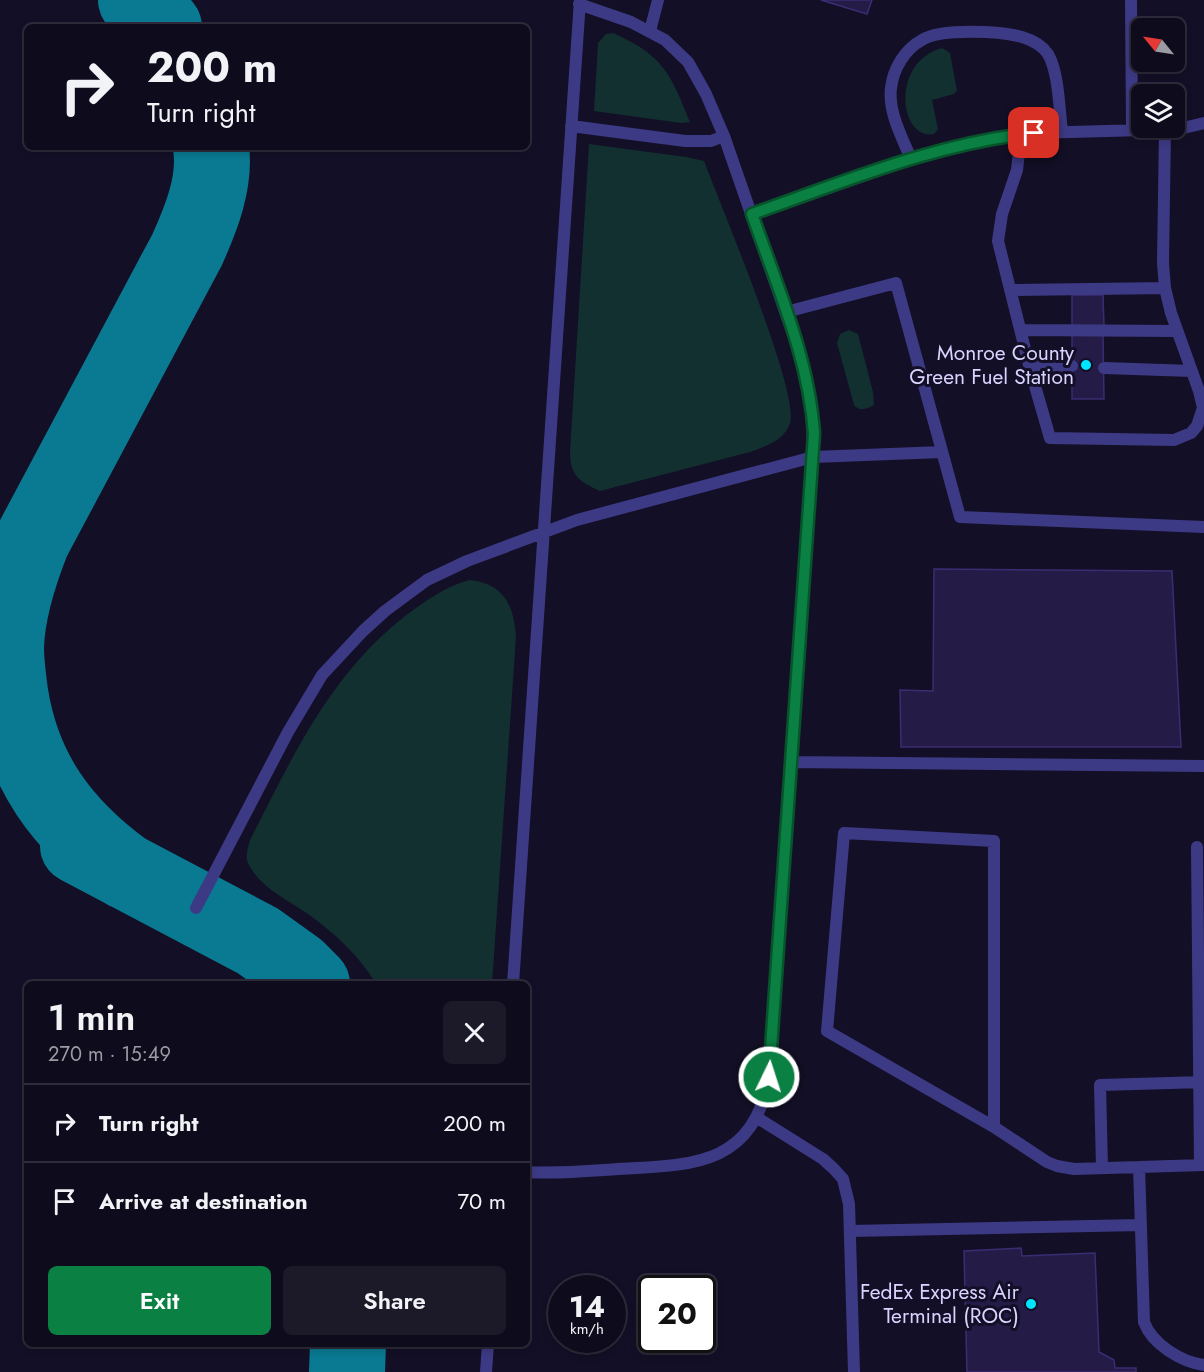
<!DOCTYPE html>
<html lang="en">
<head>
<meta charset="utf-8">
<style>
  body { margin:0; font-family:Jost,sans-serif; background:#1c1929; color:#f1f3f6; height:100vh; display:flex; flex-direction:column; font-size:22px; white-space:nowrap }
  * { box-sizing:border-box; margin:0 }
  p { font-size:20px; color:#9b9ba3 }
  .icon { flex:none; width:33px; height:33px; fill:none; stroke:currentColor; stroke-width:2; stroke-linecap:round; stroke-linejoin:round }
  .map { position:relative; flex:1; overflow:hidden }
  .side { position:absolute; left:24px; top:981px; width:506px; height:366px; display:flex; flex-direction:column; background:#0e0b1c; border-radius:9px; box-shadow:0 3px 9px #0003,0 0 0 2px #2e2b3b }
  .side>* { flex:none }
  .banner { position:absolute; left:24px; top:24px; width:506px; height:126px; border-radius:9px; box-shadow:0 3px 9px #0003,0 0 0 2px #2e2b3b; background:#0e0b1c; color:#f1f3f6; overflow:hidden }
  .needle { width:39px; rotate:300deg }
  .fabs { position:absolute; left:1131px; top:18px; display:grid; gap:12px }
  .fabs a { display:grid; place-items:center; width:54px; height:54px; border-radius:9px; background:#0e0b1c; box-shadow:0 3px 9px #0003,0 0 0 2px #2e2b3b; font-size:30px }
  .speed { position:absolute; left:548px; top:1275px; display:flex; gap:12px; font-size:30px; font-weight:700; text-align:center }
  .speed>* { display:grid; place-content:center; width:78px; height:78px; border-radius:50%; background:#0e0b1c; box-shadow:0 3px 9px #0003,0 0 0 2px #2e2b3b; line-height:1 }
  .speed small { font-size:15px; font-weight:400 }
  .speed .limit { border:3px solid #111; border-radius:9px; background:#fff; color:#111 }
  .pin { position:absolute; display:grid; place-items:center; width:51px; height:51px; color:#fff; margin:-26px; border-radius:12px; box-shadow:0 3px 9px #0006 }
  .me { position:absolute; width:66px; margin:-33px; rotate:4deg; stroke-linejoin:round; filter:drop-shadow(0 0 4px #0008) }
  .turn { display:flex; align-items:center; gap:21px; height:126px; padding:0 24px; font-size:27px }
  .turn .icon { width:78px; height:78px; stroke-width:2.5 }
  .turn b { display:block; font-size:42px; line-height:51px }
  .round { display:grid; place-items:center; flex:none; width:63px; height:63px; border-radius:9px; background:#1c1929 }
  .head { display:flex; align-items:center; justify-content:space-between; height:102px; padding:0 24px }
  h1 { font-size:36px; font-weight:600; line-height:45px }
  .action { display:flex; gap:12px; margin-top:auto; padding:12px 24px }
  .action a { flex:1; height:69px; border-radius:9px; background:#0b8043; color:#fff; font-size:24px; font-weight:600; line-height:69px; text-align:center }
  .action a+a { background:#1c1929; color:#f1f3f6 }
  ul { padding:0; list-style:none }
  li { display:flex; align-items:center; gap:18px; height:78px; padding:0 24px; border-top:2px solid #2e2b3b }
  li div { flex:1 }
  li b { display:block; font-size:22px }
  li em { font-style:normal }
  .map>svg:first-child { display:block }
</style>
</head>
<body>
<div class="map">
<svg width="1204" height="1372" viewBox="0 0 1204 1372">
  <rect width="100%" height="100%" fill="#130f26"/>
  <path fill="#12302f" d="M 613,33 C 663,55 671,74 690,122 L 681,123 L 594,111 L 598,43 L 606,34 Z
    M 942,48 L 950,53 L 957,91 L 954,94 L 932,100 L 938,129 L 934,134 C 899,141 890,62 942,48 Z
    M 589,144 L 686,157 L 704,161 C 719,201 800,393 790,423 C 784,441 766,446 750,452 L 600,491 C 580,482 570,476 570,452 Z
    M 849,330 L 858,334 L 873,392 L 874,405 C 867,409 860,412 854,405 L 837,343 L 840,334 Z
    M 469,580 C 504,583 514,606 516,637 L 492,984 L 376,984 C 360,956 334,933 308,914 C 287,899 260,888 248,863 C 245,856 248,848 250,840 C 293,756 329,676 405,616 C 424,602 446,586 469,580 Z"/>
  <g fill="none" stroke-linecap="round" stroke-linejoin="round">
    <path stroke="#0a7a92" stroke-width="76" d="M 136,0 L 148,8 L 164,27
      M 32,541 C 19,574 7,610 6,647 C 6,662 8,677 10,692 C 22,771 62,825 125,871
      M 0,586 L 32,541 L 187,250 C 201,219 216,182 211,147
      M 78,846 L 258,941 L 297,969 L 312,984
      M 347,1372 L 348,1344"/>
  </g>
  <path fill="#241b47" stroke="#3b2d73" stroke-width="1.5" d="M 821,0 L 872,0 L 867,14 Z
    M 1072,295 L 1103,295 L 1104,326 L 1072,326 Z
    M 1072,335 L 1103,335 L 1104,399 L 1072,399 Z
    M 934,569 L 1172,571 L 1181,747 L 901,747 L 900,690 L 933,691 Z
    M 1021,1248 L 1022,1256 L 1095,1253 L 1099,1352 L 1114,1360 L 1115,1368 L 1136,1368 L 1136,1372 L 967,1372 L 964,1251 Z"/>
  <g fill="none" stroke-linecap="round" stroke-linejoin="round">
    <path stroke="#3d3a85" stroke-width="12" d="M 1131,0 L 1132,129
      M 650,31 L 658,0
      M 571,126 L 685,141 L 711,141 L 724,136
      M 1021,134 L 1017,170 L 1002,214 L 998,241 L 1029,365 L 1050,438 L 1174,440 L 1191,433 L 1197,426 L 1203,408 L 1199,391 L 1171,313 L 1165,288 L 1163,263 L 1165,129
      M 911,159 C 902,137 888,112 891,88 C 893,69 905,49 922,40 C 941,28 1000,31 1022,37 C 1032,40 1042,45 1048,54 C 1059,73 1059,109 1062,131
      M 752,215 L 911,159 L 968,143 L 1034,133 L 1179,129 L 1204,123
      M 1010,290 L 1165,288
      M 786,312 L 896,283 L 960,517 L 1204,527
      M 1021,330 L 1177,331
      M 1029,365 L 1072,366
      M 1104,368 L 1192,371
      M 791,762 L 1204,766
      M 1197,847 L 1200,1165
      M 196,908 L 288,732 L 322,675 L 363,631 L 385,611 L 427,580 L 467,561 L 577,520 L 813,457 L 942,452
      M 513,984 L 580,0
      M 756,1117 L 823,1159 L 834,1169 L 843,1179 L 849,1204 L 854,1372
      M 994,1127 L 994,841 L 844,833 L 827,1031 L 994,1127 L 1047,1162 L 1057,1166 L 1074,1169 L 1204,1165
      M 1139,1167 L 1144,1322 C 1152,1344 1181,1362 1204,1365
      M 1102,1168 L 1100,1085 L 1204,1082
      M 526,1172 C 557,1174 588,1171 618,1169 C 693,1165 753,1166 769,1077 L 813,457 L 812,411 L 805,369 L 724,136 L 706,94 L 688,62 L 665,40 L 631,22 L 579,4
      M 850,1231 L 1140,1225
      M 486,1372 L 488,1344"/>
  </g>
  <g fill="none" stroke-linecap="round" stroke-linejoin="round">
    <defs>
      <path id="route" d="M 769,1077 L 814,434 C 809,358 777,286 752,214 C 844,182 936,143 1034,133"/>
    </defs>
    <use href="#route" stroke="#07532c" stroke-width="15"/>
    <use href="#route" stroke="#0b8043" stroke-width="10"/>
  </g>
  <g fill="#00e5ff" stroke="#130f26" stroke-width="2">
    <circle cx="1086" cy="365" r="6"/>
    <circle cx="1031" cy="1304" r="6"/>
  </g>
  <g text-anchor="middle" stroke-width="6" stroke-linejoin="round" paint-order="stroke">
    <g font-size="21" fill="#d9d4ff" stroke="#130f26" text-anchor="end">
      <text x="1074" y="360">Monroe County<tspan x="1074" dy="24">Green Fuel Station</tspan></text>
      <text x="1019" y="1299">FedEx Express Air<tspan x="1019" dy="24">Terminal (ROC)</tspan></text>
    </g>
  </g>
</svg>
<div class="fabs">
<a><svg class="needle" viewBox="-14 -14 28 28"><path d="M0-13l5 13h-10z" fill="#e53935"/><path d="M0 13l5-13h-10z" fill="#9b9ba3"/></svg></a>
<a><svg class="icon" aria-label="layers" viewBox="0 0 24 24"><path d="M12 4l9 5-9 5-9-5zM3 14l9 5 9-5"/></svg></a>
</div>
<div class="speed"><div>14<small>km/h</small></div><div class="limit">20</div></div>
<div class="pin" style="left:1034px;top:133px;background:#d93025"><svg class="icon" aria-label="arrive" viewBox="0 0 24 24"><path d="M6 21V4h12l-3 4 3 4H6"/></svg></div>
<svg class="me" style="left:769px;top:1077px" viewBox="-20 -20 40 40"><circle r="17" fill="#0b8043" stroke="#fff" stroke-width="3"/><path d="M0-11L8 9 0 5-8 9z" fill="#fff"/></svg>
<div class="banner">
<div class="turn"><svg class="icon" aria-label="right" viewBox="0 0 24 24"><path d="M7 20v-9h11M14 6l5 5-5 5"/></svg><div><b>200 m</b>Turn right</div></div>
</div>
<section class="side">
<div class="head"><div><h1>1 min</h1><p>270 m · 15:49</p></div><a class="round"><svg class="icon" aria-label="close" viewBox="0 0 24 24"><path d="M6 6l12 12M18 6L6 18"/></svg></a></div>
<ul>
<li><svg class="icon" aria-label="right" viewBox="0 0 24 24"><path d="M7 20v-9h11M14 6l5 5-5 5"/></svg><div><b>Turn right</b></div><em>200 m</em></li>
<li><svg class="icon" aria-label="arrive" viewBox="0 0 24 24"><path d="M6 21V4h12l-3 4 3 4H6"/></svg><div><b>Arrive at destination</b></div><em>70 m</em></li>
</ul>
<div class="action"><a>Exit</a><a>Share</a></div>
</section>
</div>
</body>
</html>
